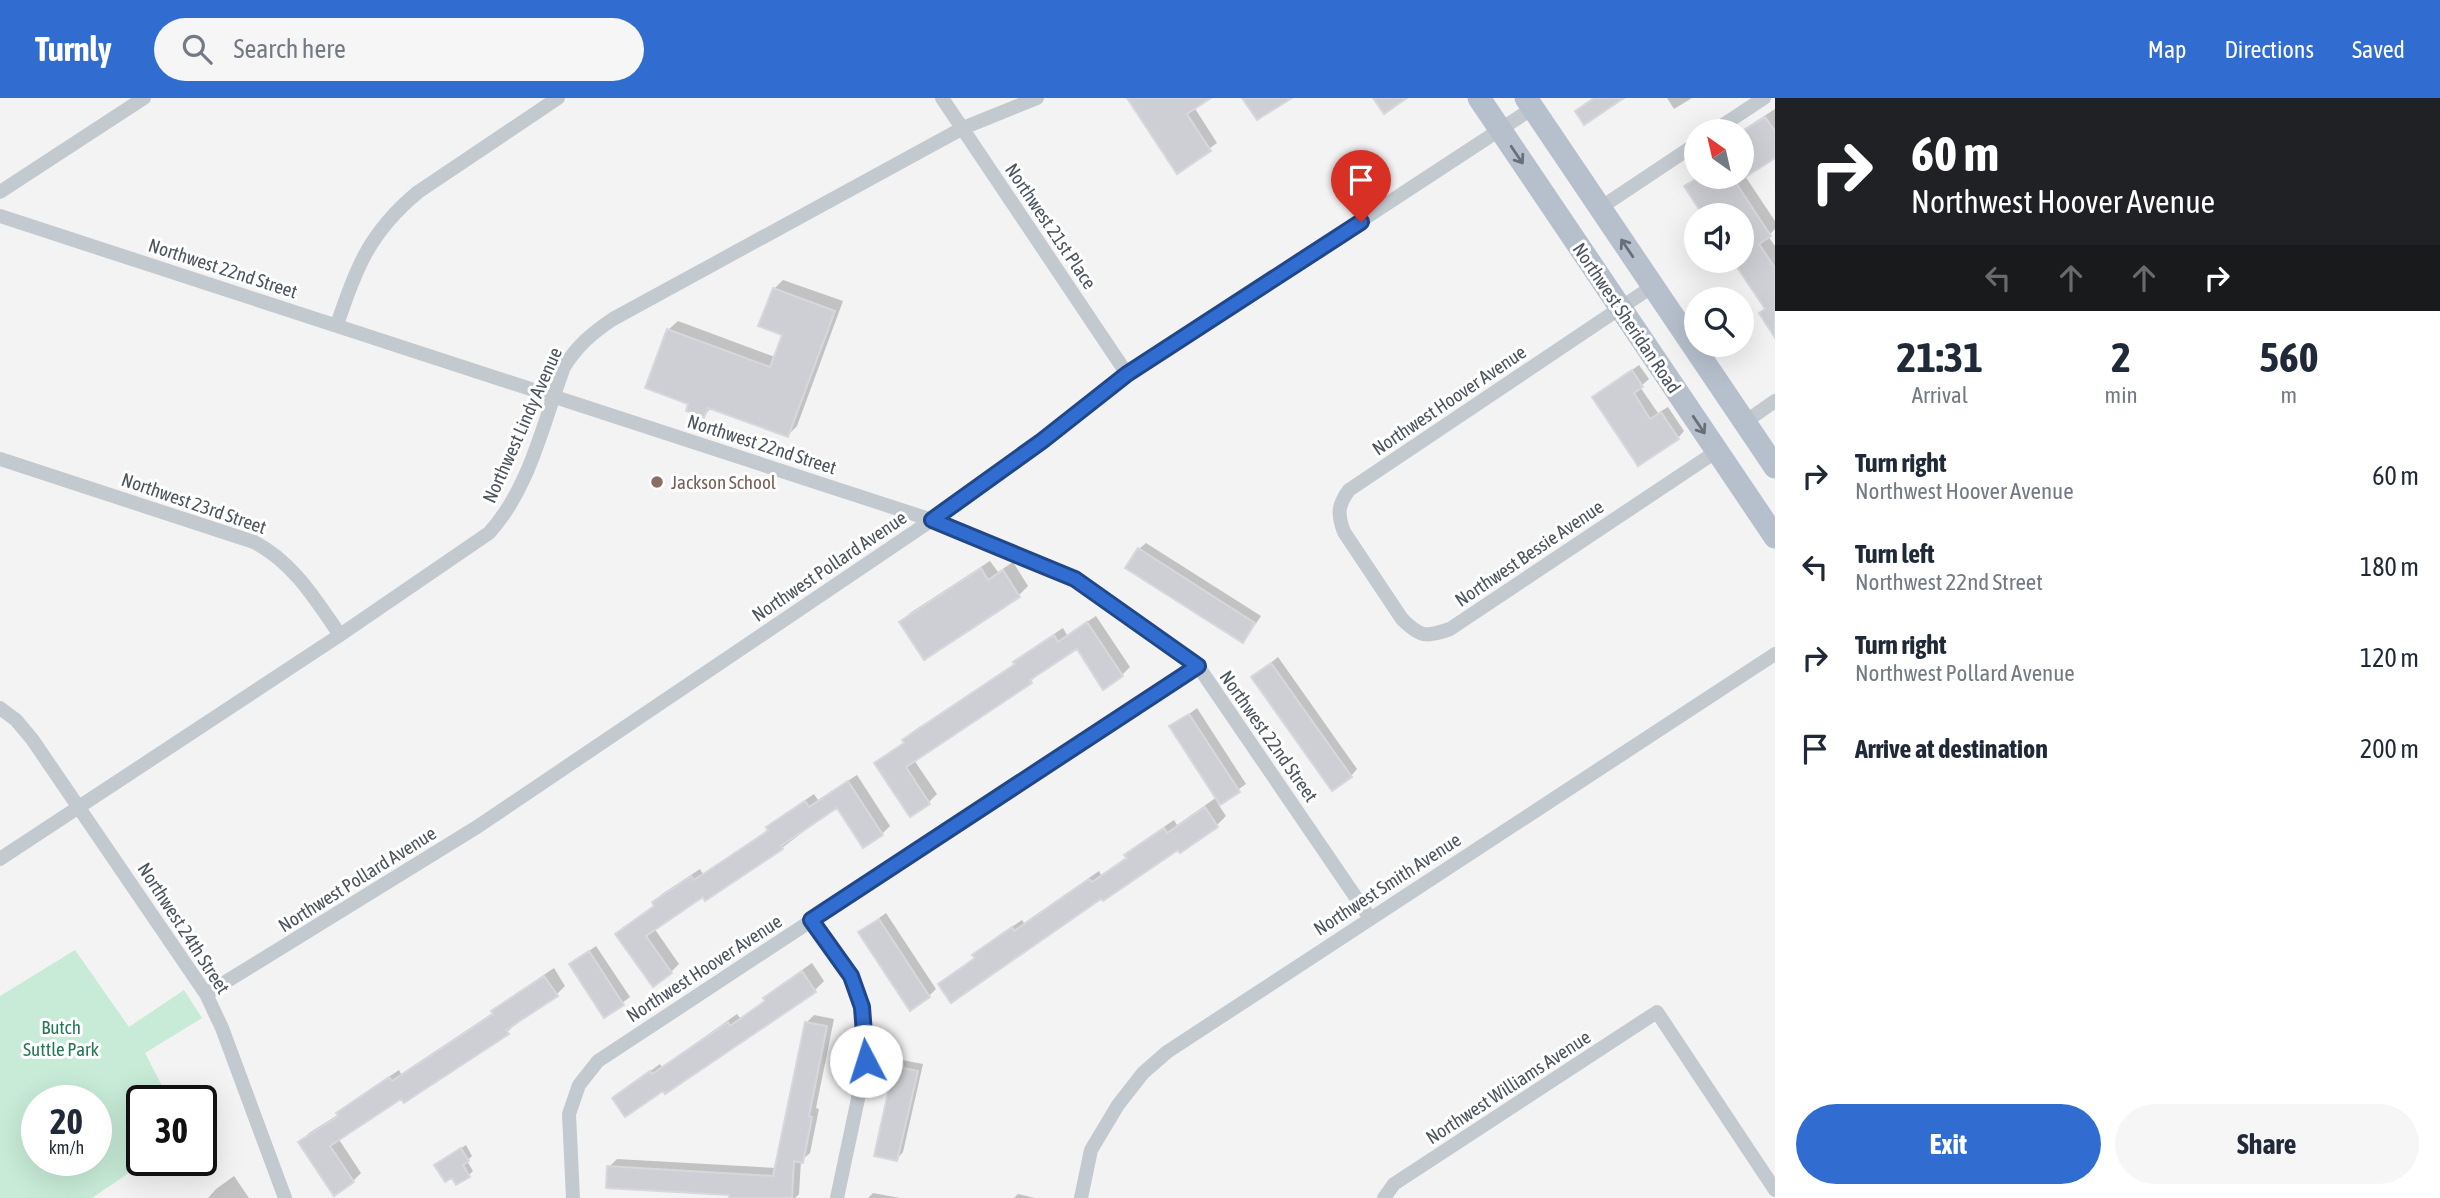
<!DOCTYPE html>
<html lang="en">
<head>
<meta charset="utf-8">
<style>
  body { margin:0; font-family:"Asap Condensed",sans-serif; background:#f6f6f7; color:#1f2937; height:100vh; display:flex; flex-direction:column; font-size:26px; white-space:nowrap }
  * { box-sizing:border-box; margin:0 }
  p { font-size:23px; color:#747a83 }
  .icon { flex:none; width:38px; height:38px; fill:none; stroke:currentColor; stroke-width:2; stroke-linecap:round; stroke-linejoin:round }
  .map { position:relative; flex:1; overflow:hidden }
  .sheet { display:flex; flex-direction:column; background:#fff; width:665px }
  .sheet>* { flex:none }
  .banner { background:#202124; color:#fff; overflow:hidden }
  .needle { width:46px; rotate:326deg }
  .controls { position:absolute; left:1684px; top:21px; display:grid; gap:14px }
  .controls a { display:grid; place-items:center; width:70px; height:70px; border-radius:50%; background:#fff; box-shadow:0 7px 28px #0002; font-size:35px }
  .speed { position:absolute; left:21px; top:987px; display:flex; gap:14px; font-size:35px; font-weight:700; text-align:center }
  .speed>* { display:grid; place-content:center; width:91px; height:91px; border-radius:50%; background:#fff; box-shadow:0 7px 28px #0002; line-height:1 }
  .speed small { font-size:18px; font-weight:400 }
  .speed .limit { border:4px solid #111; border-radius:10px; background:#fff; color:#111 }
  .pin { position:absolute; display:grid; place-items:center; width:60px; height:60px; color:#fff; margin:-72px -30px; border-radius:50% 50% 50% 0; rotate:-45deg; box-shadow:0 0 7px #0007 }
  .pin .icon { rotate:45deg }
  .me { position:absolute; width:77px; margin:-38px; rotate:355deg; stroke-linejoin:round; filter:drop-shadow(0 0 5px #0008) }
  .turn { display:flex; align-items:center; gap:24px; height:147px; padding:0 21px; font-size:32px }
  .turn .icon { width:91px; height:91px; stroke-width:2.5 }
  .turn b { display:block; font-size:49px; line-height:60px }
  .lanes { display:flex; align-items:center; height:66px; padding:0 21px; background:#0003; justify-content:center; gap:35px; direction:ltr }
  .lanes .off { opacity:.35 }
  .eta { display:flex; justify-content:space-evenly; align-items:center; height:119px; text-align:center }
  .eta b { font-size:42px; font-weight:700; line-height:49px }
  .action { display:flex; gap:14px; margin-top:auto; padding:14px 21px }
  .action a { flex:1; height:80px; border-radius:42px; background:#316dd0; color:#fff; font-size:28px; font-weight:700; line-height:80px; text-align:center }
  .action a+a { background:#f6f6f7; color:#1f2937 }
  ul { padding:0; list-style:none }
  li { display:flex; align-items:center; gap:21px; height:91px; padding:0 21px }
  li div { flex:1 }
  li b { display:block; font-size:26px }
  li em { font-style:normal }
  header { display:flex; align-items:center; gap:42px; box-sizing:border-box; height:98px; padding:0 35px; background:#316dd0; color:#fff }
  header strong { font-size:33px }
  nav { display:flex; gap:38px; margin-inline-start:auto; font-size:24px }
  .search { width:490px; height:63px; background:#f6f6f7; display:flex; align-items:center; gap:18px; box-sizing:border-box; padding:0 24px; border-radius:38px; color:#747a83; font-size:26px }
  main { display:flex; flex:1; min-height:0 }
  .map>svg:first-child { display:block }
</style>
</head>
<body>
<header>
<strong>Turnly</strong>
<div class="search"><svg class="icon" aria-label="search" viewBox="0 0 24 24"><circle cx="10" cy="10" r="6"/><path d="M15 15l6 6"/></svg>Search here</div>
<nav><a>Map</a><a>Directions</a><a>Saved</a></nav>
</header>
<main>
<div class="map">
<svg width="1775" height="1100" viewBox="0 0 1775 1100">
  <rect width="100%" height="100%" fill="#f4f3f3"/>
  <path fill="#c7ebd7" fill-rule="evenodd" d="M 75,852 L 129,929 L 184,892 L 202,920 L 145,955 L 170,1003 L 142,1003 L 142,1062 L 148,1062 L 92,1100 L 0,1100 L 0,898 ZM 37,1003 L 96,1003 L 96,1062 L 37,1062 Z"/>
  <path fill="#0003" d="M 1136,0 L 1208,0 L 1194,9 L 1217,45 L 1177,73 Z
    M 1667,0 L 1692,0 L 1674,11 Z
    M 1775,11 L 1775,58 L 1745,78 L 1775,123 L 1775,131 L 1768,138 L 1775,148 L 1775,237 L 1766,210 L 1735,163 L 1741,163 L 1741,117 L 1705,117 L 1687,89 L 1697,79 L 1741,79 L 1741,33 Z
    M 783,182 L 843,203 L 797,328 L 788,337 L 712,309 L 704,318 L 690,305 L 668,232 L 678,223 L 775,259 L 784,236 L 774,191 Z
    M 1639,267 L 1649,281 L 1640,289 L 1658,315 L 1668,309 L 1684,333 L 1678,340 L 1595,299 Z
    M 1146,445 L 1261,518 L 1249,536 L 1242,542 L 1139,451 Z
    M 990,463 L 998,474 L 1013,464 L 1028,488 L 1019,497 L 924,559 L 901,524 L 910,515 Z
    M 1096,518 L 1130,569 L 1122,577 L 1077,549 L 1039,575 L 1031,583 L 914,662 L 937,696 L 929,704 L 877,665 L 905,644 L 912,634 L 1016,565 L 1024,556 L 1063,530 L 1067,537 Z
    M 1278,559 L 1357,671 L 1351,678 L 1253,579 Z
    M 1197,610 L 1246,686 L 1218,706 L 1226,718 L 1217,727 L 1180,753 L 1178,750 L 1101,798 L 940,886 L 976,859 L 975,857 L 984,848 L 1022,822 L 1024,825 L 1099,773 L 1101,777 L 1128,758 L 1136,748 L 1174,722 L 1177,727 L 1217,699 L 1172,629 Z
    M 857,677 L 890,728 L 882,736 L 838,707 L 782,750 L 703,797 L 654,830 L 679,866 L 671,874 L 618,836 L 655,807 L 654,805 L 662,796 L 700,771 L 703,776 L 769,731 L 776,722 L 814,696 L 818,702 Z
    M 886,815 L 936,891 L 929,898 L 860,834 Z
    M 596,848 L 630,899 L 605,918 L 571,866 Z
    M 812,865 L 824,883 L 815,892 L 742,944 L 663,990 L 614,1000 L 660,966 L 662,969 L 737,916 L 740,920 L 766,902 L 775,891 Z
    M 554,870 L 565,888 L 557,896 L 515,924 L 516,926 L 507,934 L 338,1040 L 361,1075 L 353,1083 L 300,1044 L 309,1035 L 339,1016 L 347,1007 L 399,972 L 401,976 L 494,914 L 502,905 Z
    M 814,917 L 834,921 L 816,1010 L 819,1011 L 810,1055 L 801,1063 L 799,1096 L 795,1100 L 730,1100 L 730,1095 L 609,1069 L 617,1061 L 777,1070 L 806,925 Z
    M 902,962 L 923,966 L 903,1054 L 897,1061 L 896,968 Z
    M 466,1047 L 472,1058 L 467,1063 L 473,1073 L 469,1077 L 452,1078 L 436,1067 Z
    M 234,1078 L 249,1100 L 208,1100 L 216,1091 Z
    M 873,1095 L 900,1100 L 868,1100 Z
    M 1018,1096 L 1035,1100 L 1014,1100 Z"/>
  <path fill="#cdcfd4" stroke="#d7d8dd" stroke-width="2" d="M 1127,0 L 1211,0 L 1187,16 L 1211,53 L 1177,76 Z
    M 1242,0 L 1292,0 L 1257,22 Z
    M 1373,0 L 1407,0 L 1384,16 Z
    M 1594,0 L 1624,0 L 1584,27 L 1575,13 Z
    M 1765,19 L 1775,33 L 1775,60 L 1741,82 L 1741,34 Z
    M 1699,79 L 1732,79 L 1771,138 L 1759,146 L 1775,170 L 1775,240 L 1759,215 L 1765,211 L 1733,163 L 1741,163 L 1741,117 L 1703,117 L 1684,88 Z
    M 773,190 L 835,213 L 788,339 L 708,310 L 704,320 L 686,313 L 688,306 L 645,290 L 667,231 L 770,269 L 782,237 L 758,228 Z
    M 1632,272 L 1643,289 L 1634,295 L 1650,321 L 1661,314 L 1679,341 L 1638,368 L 1592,299 Z
    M 1138,450 L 1255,525 L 1243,545 L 1125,470 Z
    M 981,470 L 988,482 L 1003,472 L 1020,499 L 924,562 L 899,524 Z
    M 1087,524 L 1123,578 L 1103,592 L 1077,551 L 1030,582 L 1032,585 L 906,669 L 930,706 L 910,719 L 874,665 L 904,645 L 902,642 L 1015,566 L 1013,564 L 1054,537 L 1058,544 Z
    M 1271,565 L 1352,679 L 1332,693 L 1251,579 Z
    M 1189,616 L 1240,694 L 1220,707 L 1169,628 Z
    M 848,683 L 883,737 L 863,750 L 837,710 L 781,748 L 783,751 L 705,803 L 703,799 L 646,838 L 672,875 L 653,889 L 615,836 L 654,808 L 652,804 L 691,778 L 694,782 L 768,733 L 766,729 L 805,703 L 809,709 Z
    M 1205,709 L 1218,729 L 1180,755 L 1178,752 L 1103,803 L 1101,801 L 951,905 L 938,886 L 975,860 L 972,857 L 1012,829 L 1014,833 L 1089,781 L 1092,784 L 1127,760 L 1124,757 L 1164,730 L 1167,735 Z
    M 879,821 L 930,899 L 910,913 L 858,834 Z
    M 589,853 L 624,907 L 604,920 L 569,866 Z
    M 802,873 L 816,894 L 665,996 L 663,993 L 625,1019 L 612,1000 L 650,973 L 652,976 L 728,924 L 730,928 L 765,903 L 763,900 Z
    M 544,878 L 558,898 L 506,932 L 509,936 L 404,1005 L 401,1001 L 330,1048 L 354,1084 L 334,1098 L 298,1044 L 338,1018 L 336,1015 L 389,979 L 392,983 L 493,916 L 491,913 Z
    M 805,924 L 827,928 L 809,1018 L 812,1019 L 803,1065 L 794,1063 L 792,1100 L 729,1100 L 729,1097 L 606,1090 L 607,1068 L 773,1078 Z
    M 894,968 L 918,973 L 897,1063 L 874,1058 Z
    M 461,1050 L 469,1063 L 463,1067 L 470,1079 L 456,1087 L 452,1080 L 445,1084 L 434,1067 Z"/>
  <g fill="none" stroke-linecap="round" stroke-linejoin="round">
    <path stroke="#c2c9cf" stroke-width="14" d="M 942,0 L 1127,276
      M 1714,33 L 1764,0
      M 0,94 L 144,0
      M 1600,110 L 1696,46
      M 0,118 L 932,422 L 1075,481 L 1198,568 L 1370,820
      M 1653,188 L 1349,392 C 1338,407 1337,416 1344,434 L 1402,521 C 1421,540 1426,539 1450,531 L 1717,353
      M 337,227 C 356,169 370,134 418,94 L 558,0
      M 1745,324 L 1775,303
      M 0,361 L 254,444 C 294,465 315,501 340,537
      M 0,610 L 16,622 L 32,641 L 206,896 L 222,930 L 285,1100
      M 0,761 L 340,537 L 489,435 C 530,390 543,325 564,269 C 577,248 592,235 613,221 L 963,30 L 1037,0
      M 811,822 L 851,878 L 861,910 L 866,963 L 837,1100
      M 206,896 L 477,729 L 932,422 L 1042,343 L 1127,276 L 1533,10
      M 573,1100 L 569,1016 L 579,987 L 598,963 L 1198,568
      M 1081,1100 L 1091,1052 L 1118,1007 L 1143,975 L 1167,954 L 1775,556
      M 1384,1100 L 1394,1086 L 1657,914 L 1775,1092"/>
    <path stroke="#b6c0cd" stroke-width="23" d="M 1479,0 L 1775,439
      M 1526,0 L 1775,369"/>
  </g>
  <defs><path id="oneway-shaft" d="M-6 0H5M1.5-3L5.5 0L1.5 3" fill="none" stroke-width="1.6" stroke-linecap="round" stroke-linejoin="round" transform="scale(1.75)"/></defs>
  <g stroke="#666f7a">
    <use href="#oneway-shaft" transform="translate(1517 57) rotate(56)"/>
    <use href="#oneway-shaft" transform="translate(1627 150) rotate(-124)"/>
    <use href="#oneway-shaft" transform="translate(1699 327) rotate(56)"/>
  </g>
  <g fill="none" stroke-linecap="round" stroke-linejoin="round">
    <defs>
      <path id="route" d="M 866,963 L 862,909 L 851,878 L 811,822 L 1198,568 L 1075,481 L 932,422 L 1042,343 L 1127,276 L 1361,124"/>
    </defs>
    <use href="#route" stroke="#204787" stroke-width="18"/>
    <use href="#route" stroke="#316dd0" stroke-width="12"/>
  </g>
  <circle fill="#8d6e63" stroke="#fff" stroke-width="2.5" cx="657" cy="384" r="7"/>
  <g text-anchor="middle" stroke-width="6" stroke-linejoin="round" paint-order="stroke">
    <g font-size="19" fill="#4c545e" stroke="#fff">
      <text transform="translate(1051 128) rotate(56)" y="7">Northwest 21st Place</text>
      <text transform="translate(223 170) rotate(18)" y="7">Northwest 22nd Street</text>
      <text transform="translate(1627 220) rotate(56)" y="7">Northwest Sheridan Road</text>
      <text transform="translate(1449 302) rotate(-34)" y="7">Northwest Hoover Avenue</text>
      <text transform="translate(522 327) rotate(-66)" y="7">Northwest Lindy Avenue</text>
      <text transform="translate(762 346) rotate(18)" y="7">Northwest 22nd Street</text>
      <text transform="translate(194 405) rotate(19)" y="7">Northwest 23rd Street</text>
      <text transform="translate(1529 455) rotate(-34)" y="7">Northwest Bessie Avenue</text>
      <text transform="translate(829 468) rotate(-34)" y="7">Northwest Pollard Avenue</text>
      <text transform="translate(1269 638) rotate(55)" y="7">Northwest 22nd Street</text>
      <text transform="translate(357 781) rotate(-32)" y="7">Northwest Pollard Avenue</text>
      <text transform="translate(1387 786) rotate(-33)" y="7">Northwest Smith Avenue</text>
      <text transform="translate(184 830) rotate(57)" y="7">Northwest 24th Street</text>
      <text transform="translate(704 870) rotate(-33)" y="7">Northwest Hoover Avenue</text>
      <text transform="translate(1508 989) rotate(-33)" y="7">Northwest Williams Avenue</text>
    </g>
    <g font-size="19" fill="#785e54" stroke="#fff" text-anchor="start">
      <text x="671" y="391">Jackson School</text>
    </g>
    <g font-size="19" fill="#237853" stroke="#fff">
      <text x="61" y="936">Butch<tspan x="61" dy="22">Suttle Park</tspan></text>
    </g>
  </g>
</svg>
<div class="controls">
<a><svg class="needle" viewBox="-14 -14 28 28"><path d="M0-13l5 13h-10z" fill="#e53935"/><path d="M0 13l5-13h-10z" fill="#747a83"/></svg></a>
<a><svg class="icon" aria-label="sound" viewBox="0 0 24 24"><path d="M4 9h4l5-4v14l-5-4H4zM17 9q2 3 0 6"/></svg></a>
<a><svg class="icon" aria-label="search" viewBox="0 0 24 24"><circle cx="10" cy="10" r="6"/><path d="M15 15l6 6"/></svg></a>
</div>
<div class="speed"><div>20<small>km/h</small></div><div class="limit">30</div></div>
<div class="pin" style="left:1361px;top:124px;background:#d93025"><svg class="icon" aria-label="arrive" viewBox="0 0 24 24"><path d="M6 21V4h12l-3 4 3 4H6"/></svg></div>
<svg class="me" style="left:866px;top:963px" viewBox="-20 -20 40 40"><circle r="19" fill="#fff"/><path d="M0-13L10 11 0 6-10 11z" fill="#316dd0"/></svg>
</div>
<section class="sheet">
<div class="banner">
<div class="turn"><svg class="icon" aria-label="right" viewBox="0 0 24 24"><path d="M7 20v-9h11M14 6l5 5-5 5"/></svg><div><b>60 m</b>Northwest Hoover Avenue</div></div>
<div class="lanes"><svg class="icon off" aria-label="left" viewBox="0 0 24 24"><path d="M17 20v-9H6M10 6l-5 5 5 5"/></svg><svg class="icon off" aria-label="ahead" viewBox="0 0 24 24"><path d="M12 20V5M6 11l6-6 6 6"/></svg><svg class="icon off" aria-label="ahead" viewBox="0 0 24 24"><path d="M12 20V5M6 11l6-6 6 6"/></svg><svg class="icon" aria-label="right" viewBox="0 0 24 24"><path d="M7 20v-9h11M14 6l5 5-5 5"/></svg></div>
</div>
<div class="eta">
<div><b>21:31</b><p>Arrival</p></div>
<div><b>2</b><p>min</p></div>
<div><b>560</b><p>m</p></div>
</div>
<ul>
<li><svg class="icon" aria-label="right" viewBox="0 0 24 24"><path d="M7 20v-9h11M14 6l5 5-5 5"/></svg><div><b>Turn right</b><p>Northwest Hoover Avenue</p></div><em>60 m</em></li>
<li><svg class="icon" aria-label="left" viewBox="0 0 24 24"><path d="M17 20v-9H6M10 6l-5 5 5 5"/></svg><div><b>Turn left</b><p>Northwest 22nd Street</p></div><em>180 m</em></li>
<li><svg class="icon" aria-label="right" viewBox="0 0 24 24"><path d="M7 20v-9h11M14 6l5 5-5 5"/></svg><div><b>Turn right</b><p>Northwest Pollard Avenue</p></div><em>120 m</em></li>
<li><svg class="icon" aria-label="arrive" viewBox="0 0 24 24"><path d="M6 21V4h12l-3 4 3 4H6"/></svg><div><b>Arrive at destination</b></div><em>200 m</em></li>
</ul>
<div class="action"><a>Exit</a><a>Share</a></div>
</section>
</main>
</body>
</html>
